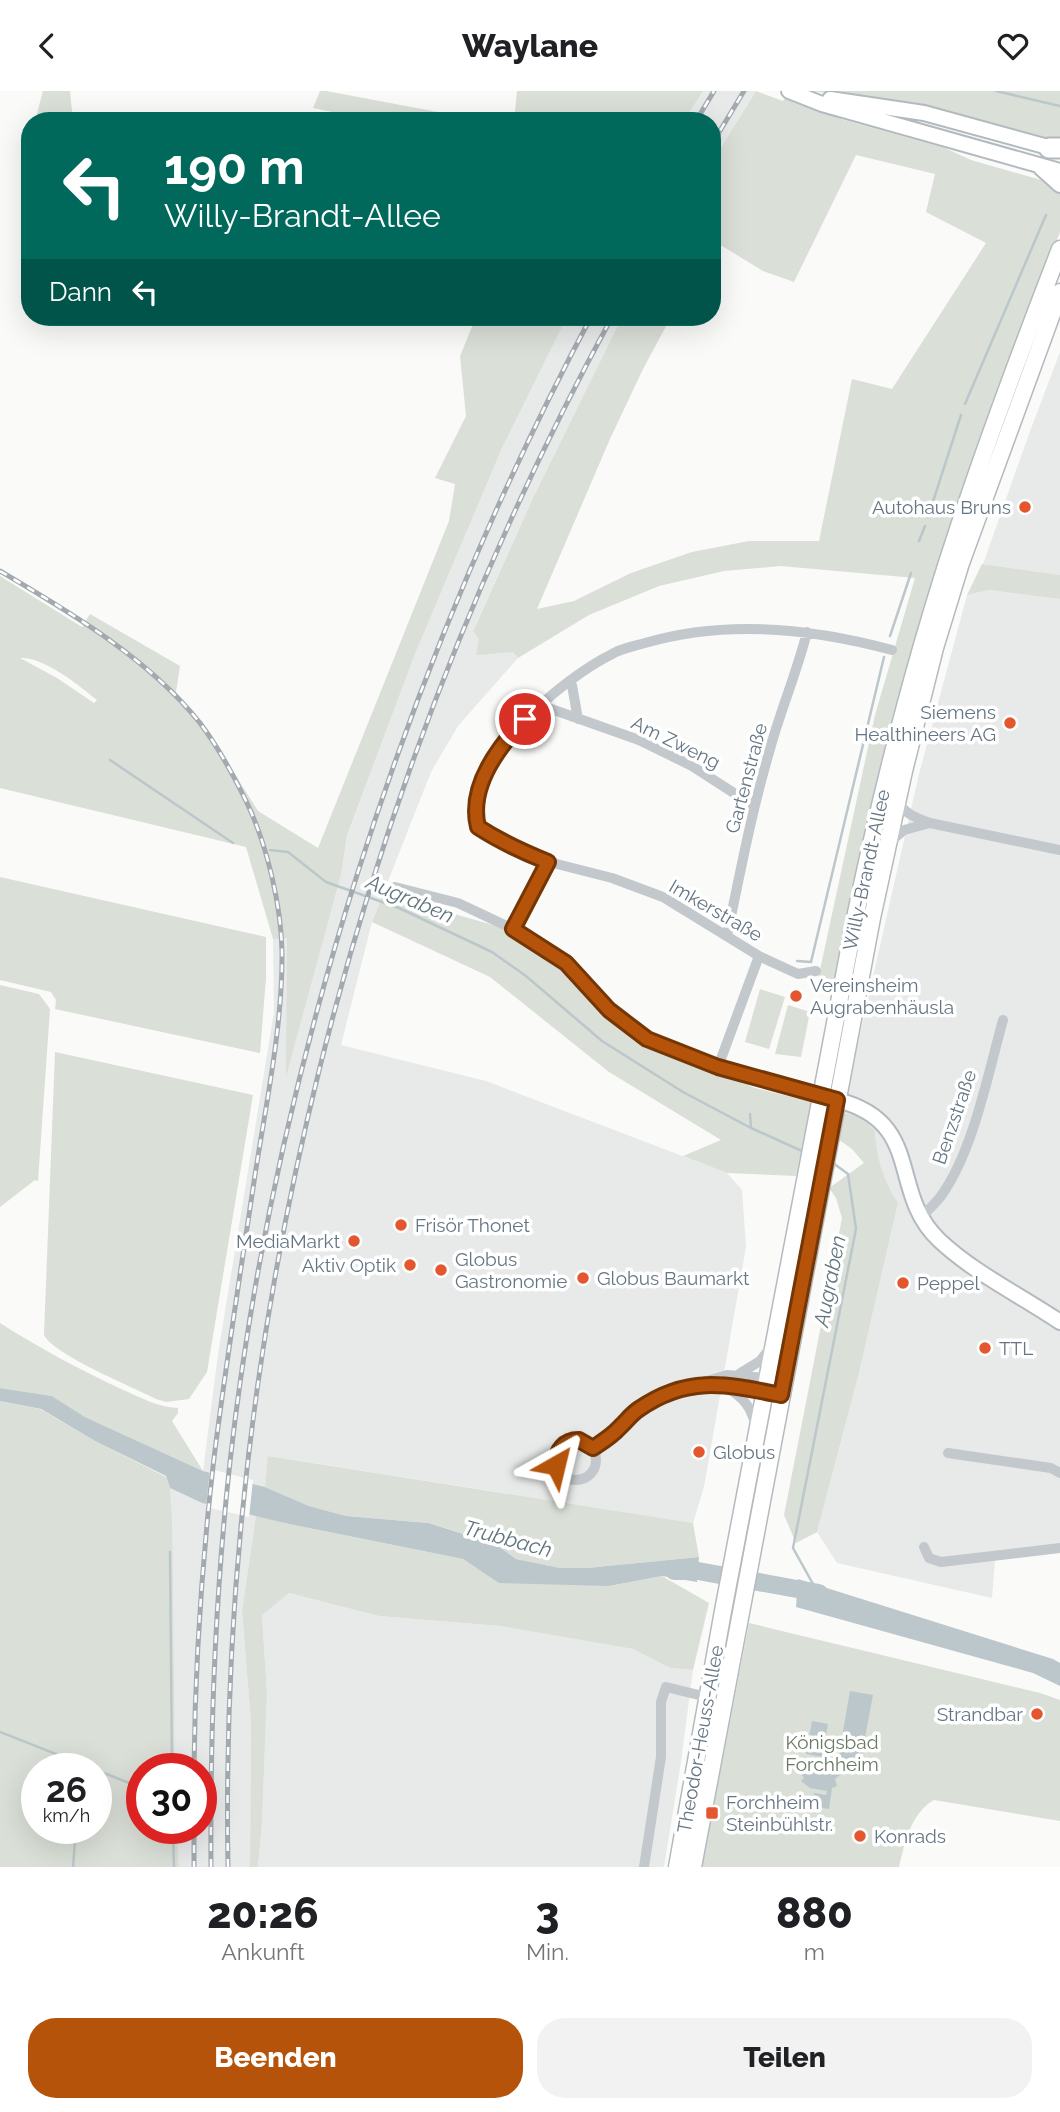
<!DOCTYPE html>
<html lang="de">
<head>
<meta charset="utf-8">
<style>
  body { margin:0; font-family:Raleway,sans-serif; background:#f2f2f2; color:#202124; height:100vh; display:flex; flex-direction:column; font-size:26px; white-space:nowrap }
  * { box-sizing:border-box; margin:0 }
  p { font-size:23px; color:#757577 }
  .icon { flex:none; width:38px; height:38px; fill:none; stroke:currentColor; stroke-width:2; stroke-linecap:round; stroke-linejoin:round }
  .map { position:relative; height:1776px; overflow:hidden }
  .side { display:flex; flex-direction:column; background:#fff; flex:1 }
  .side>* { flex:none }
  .guide { position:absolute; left:21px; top:21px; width:700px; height:214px; border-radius:28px; box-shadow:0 7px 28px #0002; background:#00695c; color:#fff; overflow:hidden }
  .speed { position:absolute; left:21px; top:1662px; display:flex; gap:14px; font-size:35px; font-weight:700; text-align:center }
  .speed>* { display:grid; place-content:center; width:91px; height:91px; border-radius:50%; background:#fff; box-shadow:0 7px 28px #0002; line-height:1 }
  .speed small { font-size:18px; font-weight:400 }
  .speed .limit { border:10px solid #d22; background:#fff; color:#111 }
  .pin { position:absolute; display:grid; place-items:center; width:60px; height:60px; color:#fff; margin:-30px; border:4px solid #fff; border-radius:50%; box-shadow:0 2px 7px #0007 }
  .me { position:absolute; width:77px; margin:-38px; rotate:37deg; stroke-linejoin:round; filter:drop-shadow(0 0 5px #0008) }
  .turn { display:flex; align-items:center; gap:24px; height:147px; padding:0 28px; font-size:32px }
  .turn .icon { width:91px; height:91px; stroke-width:2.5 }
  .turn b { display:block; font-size:49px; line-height:60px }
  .then { display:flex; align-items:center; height:66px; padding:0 28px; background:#0003; gap:14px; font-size:26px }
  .eta { display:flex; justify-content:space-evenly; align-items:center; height:119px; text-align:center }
  .eta b { font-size:42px; font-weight:800; line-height:49px }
  .button { display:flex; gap:14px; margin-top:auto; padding:14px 28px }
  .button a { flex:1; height:80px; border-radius:28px; background:#b45309; color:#fff; font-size:28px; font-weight:800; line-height:80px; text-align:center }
  .button a+a { background:#f2f2f2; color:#202124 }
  header { display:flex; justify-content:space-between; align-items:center; height:91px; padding:0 28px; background:#fff; font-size:32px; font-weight:800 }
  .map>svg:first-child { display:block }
</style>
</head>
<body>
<header><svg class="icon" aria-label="back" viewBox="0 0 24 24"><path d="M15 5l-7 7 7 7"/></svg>Waylane<svg class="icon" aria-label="heart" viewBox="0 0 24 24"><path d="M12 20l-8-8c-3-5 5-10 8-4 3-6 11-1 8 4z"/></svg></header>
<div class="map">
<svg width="1060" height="1776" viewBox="0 0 1060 1776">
  <rect width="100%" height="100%" fill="#fafaf8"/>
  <path fill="#e8e9e9" d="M 703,0 L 756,0 L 712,71 L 712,30 L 684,30 Z
    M 567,226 L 622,226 L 533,407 L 473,539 L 513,561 L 518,567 L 458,635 L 431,681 L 372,831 L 341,954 L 486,990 L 727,1082 L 742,1099 L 746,1156 L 704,1396 L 693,1432 L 269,1365 L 265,1396 L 203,1380 L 218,1263 L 274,921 L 273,848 L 287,847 L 287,982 L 341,784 L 347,746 L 415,563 L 502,357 Z
    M 1060,261 L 1060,484 L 983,473 L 1029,343 Z
    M 989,499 L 1060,508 L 1060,1461 L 995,1469 L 992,1507 L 837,1472 L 817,1441 L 859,1282 L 898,1112 L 883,1088 L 877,1065 L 875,1040 L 842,1022 L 919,683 L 967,504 Z
    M 170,1397 L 202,1412 L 256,1424 L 242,1520 L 251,1631 L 250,1776 L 179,1776 L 177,1738 L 201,1738 L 201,1678 L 175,1678 Z
    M 289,1502 L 379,1525 L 500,1535 L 633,1558 L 670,1577 L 693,1579 L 681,1671 L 664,1776 L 258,1776 L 262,1732 L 267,1602 L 262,1523 Z"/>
  <path fill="#dadfd7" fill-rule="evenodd" d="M 43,0 L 70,0 L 73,30 L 35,30 Z
    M 320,0 L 326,0 L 486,30 L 376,30 L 313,17 Z
    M 517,0 L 703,0 L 684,30 L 514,30 Z
    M 756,0 L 783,10 L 786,5 L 844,29 L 945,57 L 971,69 L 1048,91 L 1060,102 L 1060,141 L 1008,273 L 893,627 L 868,725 L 833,893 L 818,888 L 875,624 L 915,487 L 781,475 L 724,480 L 659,495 L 589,524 L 518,567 L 513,561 L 476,564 L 479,548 L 473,540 L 533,407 L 622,226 L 671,226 L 643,278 L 610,348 L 537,518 L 574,510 L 631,482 L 692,461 L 749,450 L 819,450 L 852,288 L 892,298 L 986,152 L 926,121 L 935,83 L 856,64 L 794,191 L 763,180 L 714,150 L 712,152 L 712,71 Z
    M 812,0 L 1060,0 L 1060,53 L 918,15 Z
    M 476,226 L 567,226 L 502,357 L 415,563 L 347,745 L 341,784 L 286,986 L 287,847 L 273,848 L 246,756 L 0,697 L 0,485 L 82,536 L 90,523 L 180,575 L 176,601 L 215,652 L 258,720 L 318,757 L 449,430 L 455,393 L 435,387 L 466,325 L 460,265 ZM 20,567 C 43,565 80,595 97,609 L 94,612 L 57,587 Z
    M 982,473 L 1060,484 L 1060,508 L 989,499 L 967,504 Z
    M 0,786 L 266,846 L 266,887 L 260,962 L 55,918 L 56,909 L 51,901 L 0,889 Z
    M 383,803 L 514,840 L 574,887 L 647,955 L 755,997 L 812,1011 L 796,1085 L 727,1082 L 683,1065 L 721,1049 L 609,981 L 490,886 L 372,831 Z
    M 0,894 L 39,903 L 50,918 L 38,1090 L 35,1089 L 0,1116 Z
    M 760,898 L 785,906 L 769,958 L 745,951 Z
    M 788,914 L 810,921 L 801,966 L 775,963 Z
    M 55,961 L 253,1004 L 207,1281 L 189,1308 L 166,1311 L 156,1308 C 133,1296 54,1264 44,1244 Z
    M 842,1022 L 861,1026 L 875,1040 C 877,1070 882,1086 898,1112 L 859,1282 L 817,1441 L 796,1452 L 784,1424 L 842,1127 L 836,1107 L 829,1097 L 864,1072 L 852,1058 L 835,1046 Z
    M 0,1232 C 39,1257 79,1278 121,1298 C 140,1306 157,1316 178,1317 L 178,1322 L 172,1330 L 203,1380 L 85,1326 L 52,1305 L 0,1297 Z
    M 0,1310 L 40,1318 L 95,1350 L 166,1386 L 170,1397 L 172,1430 L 175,1678 L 142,1678 L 142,1738 L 177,1738 L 179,1776 L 0,1776 ZM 37,1678 L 96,1678 L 96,1738 L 37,1738 Z
    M 268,1365 L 693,1432 L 699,1466 L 587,1477 L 560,1477 L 516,1468 L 497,1454 L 430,1432 L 346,1425 L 309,1415 L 265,1396 Z
    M 256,1424 L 289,1433 L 463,1468 L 480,1479 L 609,1495 L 662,1485 L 709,1512 L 693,1579 L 670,1577 L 633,1558 L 500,1535 L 379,1525 L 289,1502 L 262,1524 L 267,1602 L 262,1732 L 258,1776 L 250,1776 L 251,1631 L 242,1520 Z
    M 749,1532 L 1040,1602 L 1060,1609 L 1060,1730 L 934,1709 C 911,1722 905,1751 899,1776 L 702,1776 Z"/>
  <path fill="#bbc7cb" d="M 0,1297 L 52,1305 L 85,1326 L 203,1380 L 265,1396 L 309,1415 L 346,1425 L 429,1432 L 497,1454 L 516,1468 L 560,1477 L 587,1477 L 699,1466 L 697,1491 L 662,1485 L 609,1495 L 499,1492 L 463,1468 L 289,1433 L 202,1412 L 170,1397 L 166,1385 L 95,1350 L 41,1318 L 0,1310 Z
    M 798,1488 L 1053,1568 L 1060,1572 L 1060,1595 L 1033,1582 L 796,1516 Z
    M 850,1600 L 873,1604 L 860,1673 L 838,1669 Z
    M 812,1630 L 828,1633 L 822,1666 L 806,1663 Z
    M 813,1677 L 835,1680 L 840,1684 L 835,1688 L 837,1695 L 832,1697 L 829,1718 L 812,1715 L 814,1702 L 826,1704 L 827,1700 L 810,1697 L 801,1690 L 804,1687 L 801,1683 L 803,1680 L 810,1681 Z"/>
  <path fill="#fafaf8" d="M 210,1378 L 253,1389 L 249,1426 L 206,1416 Z"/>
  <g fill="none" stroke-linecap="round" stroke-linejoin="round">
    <path stroke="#bbc7cb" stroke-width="2.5" d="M 996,0 L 1060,15
      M 965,313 L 1046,124
      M 928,426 L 961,324
      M 919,450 L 925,435
      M 890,545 L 911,482
      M 110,669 L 233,752
      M 270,759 L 288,761 L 326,791 L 399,817 L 492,861 L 526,885 L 602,950 L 683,1001 L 751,1037 L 804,1061
      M 797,870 L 811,871 L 884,566
      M 750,1023 L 751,1037
      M 170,1461 L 172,1678
      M 813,1493 L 793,1457 L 856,1138 L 848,1083 L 833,1072
      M 0,1641 L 142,1697
      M 173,1738 L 174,1776
      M 73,1776 L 76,1738"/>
    <path stroke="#bbc7cb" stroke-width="18" d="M 674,1480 L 698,1480 L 819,1502"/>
    <defs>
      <path id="secondary" d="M 789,0 L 822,13 L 1060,80
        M 830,8 L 924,22 L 1059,59
        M 1041,77 L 1060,94
        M 837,1009 C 925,1031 888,1101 939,1149 C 974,1182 1020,1204 1060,1231"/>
      <path id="primary" d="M 677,1776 L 723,1520 L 856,822 C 883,693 916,564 958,438 C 989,343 1024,251 1060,158
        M 693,1776 L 872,827 L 904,680 L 935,557 L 961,472 L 1060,201"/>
      <path id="highway" d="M 1049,57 L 1060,57"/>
    </defs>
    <use href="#secondary" stroke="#b3babf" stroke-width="18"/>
    <use href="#primary" stroke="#b5babe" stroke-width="19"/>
    <use href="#highway" stroke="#b4b9bd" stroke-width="23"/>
    <path stroke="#c3c8cc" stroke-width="10" d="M 571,589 L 578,628
      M 540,614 L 639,649 L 692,675 L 754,715
      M 898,709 C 903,723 917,727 930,732 L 1060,759
      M 890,751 L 904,739 L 930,732
      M 549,771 L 510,756 L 478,736 C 469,701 493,661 517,636 C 545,608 578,580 614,562 C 623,557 635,555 645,552 C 726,528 811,537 892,559
      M 395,796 L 458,812 L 513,838 L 566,872 L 609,919 L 647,948 L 718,976 L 821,1006
      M 513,838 L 549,771 L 612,787 L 663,806 L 759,865 L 798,883 L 816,880
      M 727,845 C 740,782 752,719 770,658 C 781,618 797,581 807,541
      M 718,976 L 759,865
      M 922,1125 C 928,1119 935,1113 941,1105 C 973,1061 988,983 1003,929
      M 739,1283 L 760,1270 L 771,1256
      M 700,1292 L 727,1284 L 768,1287
      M 727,1297 C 744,1306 751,1317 756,1335
      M556 1369a20 20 0 1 1 40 0a20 20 0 1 1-40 0Z
      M 593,1357 C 609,1347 620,1333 634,1321 C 672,1289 720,1292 765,1301
      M 948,1362 L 1051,1377 L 1060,1382
      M 924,1456 L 929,1467 L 941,1471 L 1060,1457
      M 644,1776 L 661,1666 L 661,1611 L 666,1596 L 707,1606"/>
    <use href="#secondary" stroke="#fff" stroke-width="14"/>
    <use href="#primary" stroke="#fff" stroke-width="16"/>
    <use href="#highway" stroke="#fff" stroke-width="19"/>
    <defs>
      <path id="rail" d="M 696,30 L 714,0
        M 712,53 L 744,0
        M 0,480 C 71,522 148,567 200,632 C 218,656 234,685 247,712 C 267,754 281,814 282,860 C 283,933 266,1013 255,1084 C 241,1178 226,1272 214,1367 C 202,1470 195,1574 194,1678
        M 194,1738 L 194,1776
        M 211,1776 C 210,1641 215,1506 230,1371 C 274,980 406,573 591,226
        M 228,1776 C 218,1237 355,699 612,226"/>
    </defs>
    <use href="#rail" stroke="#a2aab0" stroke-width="5"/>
    <use href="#rail" stroke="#fff" stroke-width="2.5" stroke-dasharray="8" stroke-linecap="butt"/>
  </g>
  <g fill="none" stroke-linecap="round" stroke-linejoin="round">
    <defs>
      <path id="route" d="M 525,628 C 498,656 468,696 478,736 C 501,751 523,761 548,771 L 513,838 L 566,872 L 609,919 L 647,948 L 718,976 L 837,1009 L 781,1304 C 726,1293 688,1284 639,1318 C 631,1323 626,1331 619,1337 C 612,1345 602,1351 593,1357 L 579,1349 C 564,1349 556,1359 556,1374"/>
    </defs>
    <use href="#route" stroke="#753606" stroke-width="18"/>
    <use href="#route" stroke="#b45309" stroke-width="12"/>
  </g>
  <g fill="#e4572e" stroke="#fff" stroke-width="2.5">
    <circle cx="1025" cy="416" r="7"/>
    <circle cx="1010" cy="632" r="7"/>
    <circle cx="796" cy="905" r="7"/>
    <circle cx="401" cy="1134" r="7"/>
    <circle cx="354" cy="1150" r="7"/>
    <circle cx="410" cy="1174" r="7"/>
    <circle cx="441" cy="1179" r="7"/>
    <circle cx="583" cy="1187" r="7"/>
    <circle cx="903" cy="1192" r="7"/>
    <circle cx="985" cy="1257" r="7"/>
    <circle cx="699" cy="1361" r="7"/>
    <circle cx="1037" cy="1623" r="7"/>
    <rect x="705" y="1715" width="14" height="14" rx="3.5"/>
    <circle cx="860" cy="1745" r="7"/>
  </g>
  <g text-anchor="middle" stroke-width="7" stroke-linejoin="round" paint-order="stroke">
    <g font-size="19" fill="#657683" stroke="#fff" text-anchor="start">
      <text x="1011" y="423" text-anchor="end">Autohaus Bruns</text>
      <text x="996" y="628" text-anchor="end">Siemens<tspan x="996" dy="22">Healthineers AG</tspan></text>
      <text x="810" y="901">Vereinsheim<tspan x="810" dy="22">Augrabenhäusla</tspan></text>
      <text x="415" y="1141">Frisör Thonet</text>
      <text x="340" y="1157" text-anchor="end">MediaMarkt</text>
      <text x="455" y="1175">Globus<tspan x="455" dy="22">Gastronomie</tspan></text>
      <text x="396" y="1181" text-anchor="end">Aktiv Optik</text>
      <text x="597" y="1194">Globus Baumarkt</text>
      <text x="917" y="1199">Peppel</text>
      <text x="999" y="1264">TTL</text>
      <text x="713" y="1368">Globus</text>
      <text x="1023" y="1630" text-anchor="end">Strandbar</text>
      <text x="726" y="1718">Forchheim<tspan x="726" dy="22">Steinbühlstr.</tspan></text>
      <text x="874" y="1752">Konrads</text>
    </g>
    <g font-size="19" fill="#657683" stroke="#fff">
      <text transform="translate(676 651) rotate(26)" y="7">Am Zweng</text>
      <text transform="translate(746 687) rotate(-75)" y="7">Gartenstraße</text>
      <text transform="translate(866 779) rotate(-78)" y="7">Willy-Brandt-Allee</text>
      <text transform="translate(716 819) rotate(30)" y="7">Imkerstraße</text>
      <text transform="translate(954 1026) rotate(-71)" y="7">Benzstraße</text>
      <text transform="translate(700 1648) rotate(-80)" y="7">Theodor-Heuss-Allee</text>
    </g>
    <g font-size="19" fill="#687a64" stroke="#fff">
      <text x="832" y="1658">Königsbad<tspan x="832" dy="22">Forchheim</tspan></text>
    </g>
    <g font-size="21" font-style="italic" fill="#60757c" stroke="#fff">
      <text transform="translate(410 808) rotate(23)" y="7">Augraben</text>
      <text transform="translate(830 1190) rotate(-79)" y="7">Augraben</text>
      <text transform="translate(508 1448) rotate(15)" y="7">Trubbach</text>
    </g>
  </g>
</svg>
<div class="speed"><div>26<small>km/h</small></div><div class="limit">30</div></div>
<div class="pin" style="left:525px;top:628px;background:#d93025"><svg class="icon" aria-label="arrive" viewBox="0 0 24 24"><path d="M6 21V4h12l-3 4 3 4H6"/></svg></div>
<svg class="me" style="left:556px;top:1374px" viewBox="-20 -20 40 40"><path d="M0-17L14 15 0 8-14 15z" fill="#b45309" stroke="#fff" stroke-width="4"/></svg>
<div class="guide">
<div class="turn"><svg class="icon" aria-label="left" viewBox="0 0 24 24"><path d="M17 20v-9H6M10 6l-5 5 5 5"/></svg><div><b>190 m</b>Willy-Brandt-Allee</div></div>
<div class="then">Dann<svg class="icon" aria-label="left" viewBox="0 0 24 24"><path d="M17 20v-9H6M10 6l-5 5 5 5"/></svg></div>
</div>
</div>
<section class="side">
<div class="eta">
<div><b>20:26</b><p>Ankunft</p></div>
<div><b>3</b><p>Min.</p></div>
<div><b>880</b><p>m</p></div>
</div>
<div class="button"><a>Beenden</a><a>Teilen</a></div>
</section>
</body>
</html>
